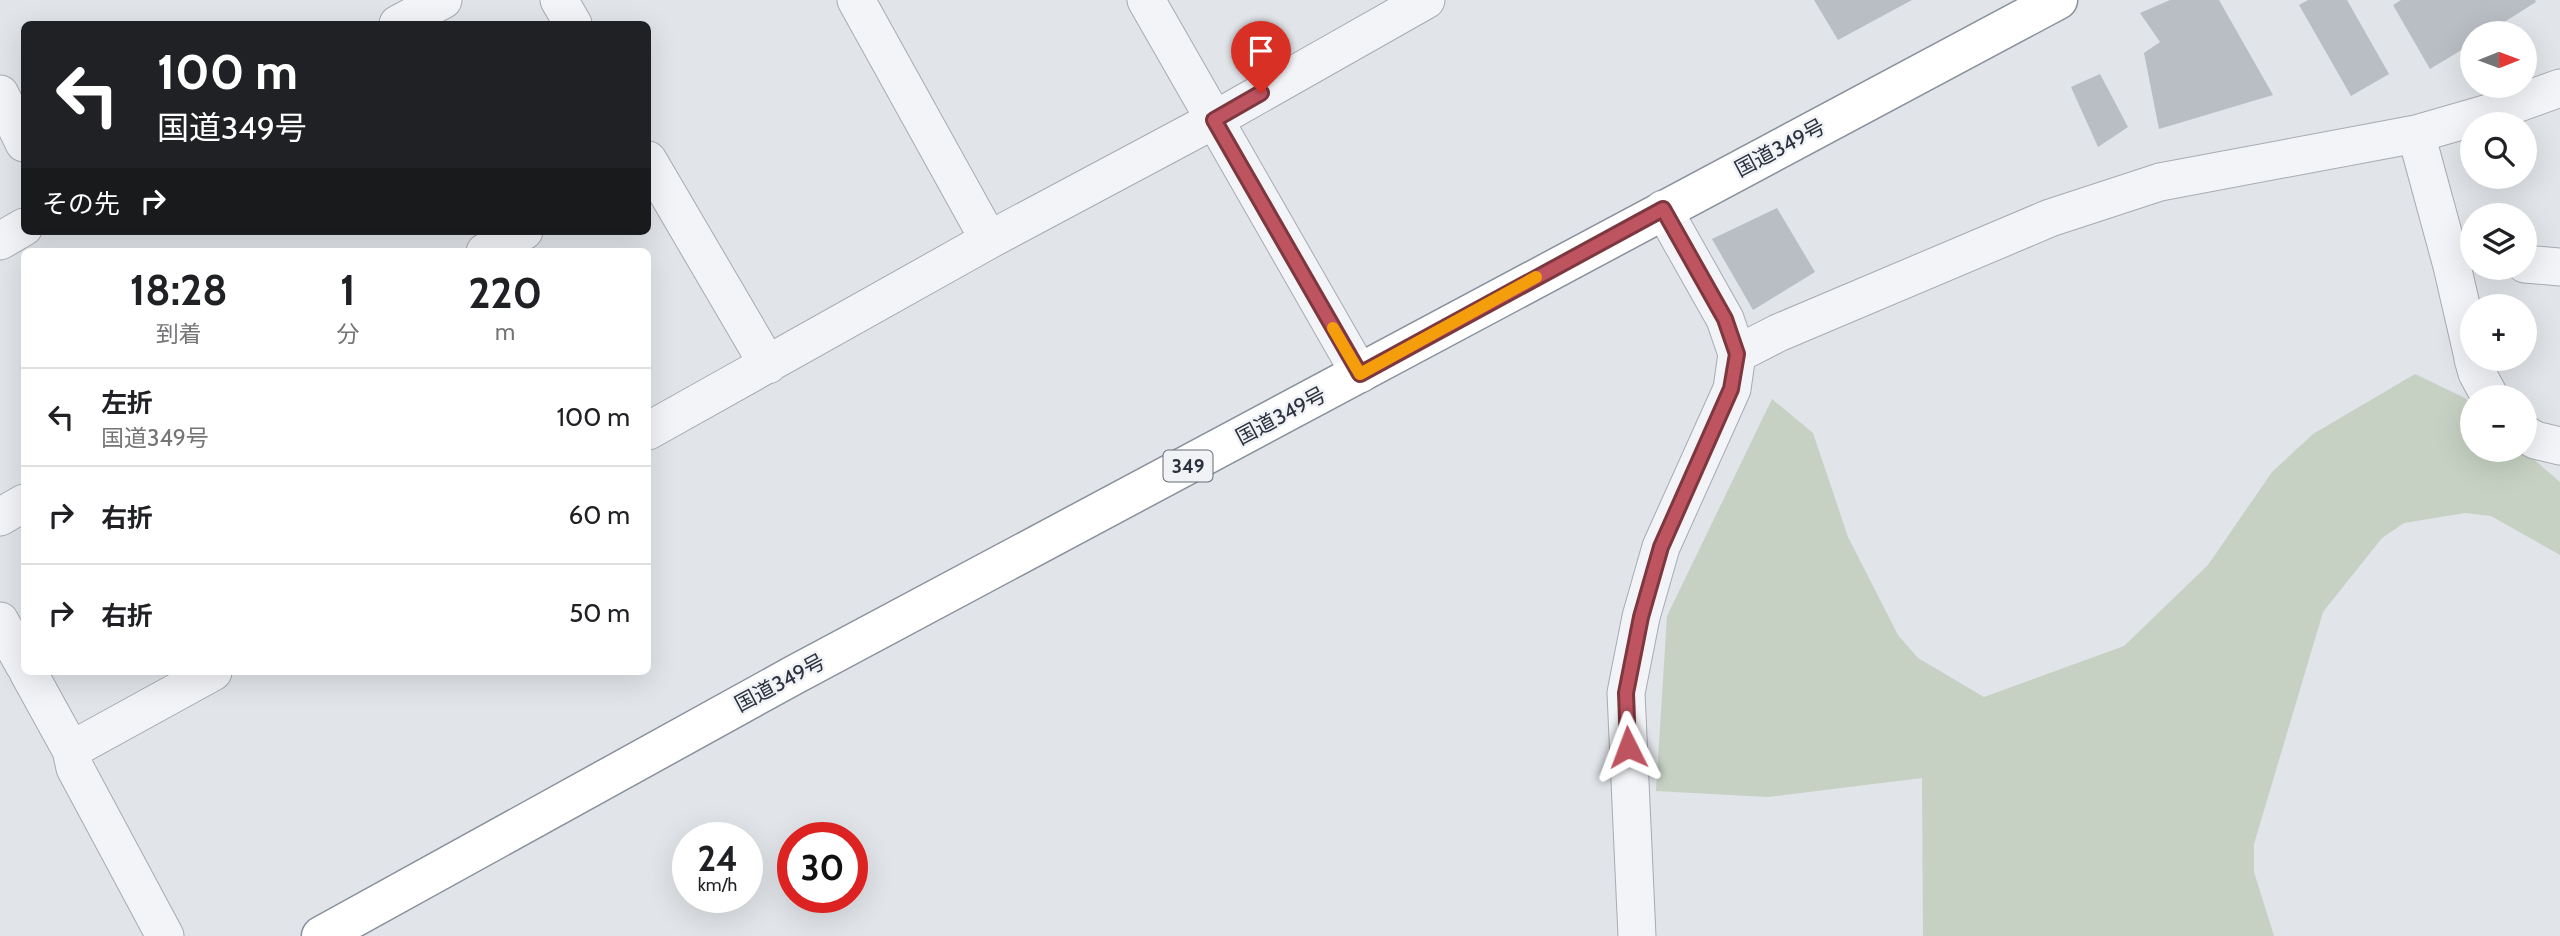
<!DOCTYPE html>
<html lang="ja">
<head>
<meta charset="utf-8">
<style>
  body { margin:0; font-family:Cabin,"Noto Sans JP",sans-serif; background:#f2f2f2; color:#202124; height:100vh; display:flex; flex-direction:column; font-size:26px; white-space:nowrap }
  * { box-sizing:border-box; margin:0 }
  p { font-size:23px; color:#757577 }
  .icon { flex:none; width:38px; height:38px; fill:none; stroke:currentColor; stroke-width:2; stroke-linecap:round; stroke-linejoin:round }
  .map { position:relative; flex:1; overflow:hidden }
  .details { position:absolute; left:21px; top:248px; width:630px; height:427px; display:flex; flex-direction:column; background:#fff; border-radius:10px; box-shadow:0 7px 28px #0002 }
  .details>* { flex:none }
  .guide { position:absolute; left:21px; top:21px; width:630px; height:214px; border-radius:10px; box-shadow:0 7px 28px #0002; background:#202124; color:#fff; overflow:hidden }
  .needle { width:46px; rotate:89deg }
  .controls { position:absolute; left:2460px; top:21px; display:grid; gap:14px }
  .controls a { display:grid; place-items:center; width:77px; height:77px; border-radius:50%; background:#fff; box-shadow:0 7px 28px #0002; font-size:35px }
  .speed { position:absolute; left:672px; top:822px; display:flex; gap:14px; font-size:35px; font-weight:700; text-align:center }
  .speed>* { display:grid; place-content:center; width:91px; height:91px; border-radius:50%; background:#fff; box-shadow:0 7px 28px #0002; line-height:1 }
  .speed small { font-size:18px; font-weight:400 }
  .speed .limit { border:10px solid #d22; background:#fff; color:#111 }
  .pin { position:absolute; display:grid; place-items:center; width:60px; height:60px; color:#fff; margin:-72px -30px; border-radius:50% 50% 50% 0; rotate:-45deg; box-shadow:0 0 7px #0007 }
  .pin .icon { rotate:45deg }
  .me { position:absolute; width:77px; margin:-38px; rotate:357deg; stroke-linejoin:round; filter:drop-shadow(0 0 5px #0008) }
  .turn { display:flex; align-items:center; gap:24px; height:147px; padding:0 21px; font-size:32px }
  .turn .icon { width:91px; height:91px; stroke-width:2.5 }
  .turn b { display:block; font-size:49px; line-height:60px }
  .then { display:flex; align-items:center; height:66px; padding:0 21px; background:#0003; gap:14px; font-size:26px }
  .eta { display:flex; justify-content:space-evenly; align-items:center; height:119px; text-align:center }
  .eta b { font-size:42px; font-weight:700; line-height:49px }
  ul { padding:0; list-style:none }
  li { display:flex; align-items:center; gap:21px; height:98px; padding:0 21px; border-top:2px solid #e0e0e0 }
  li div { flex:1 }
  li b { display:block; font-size:26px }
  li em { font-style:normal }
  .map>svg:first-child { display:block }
</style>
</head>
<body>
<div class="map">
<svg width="2560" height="936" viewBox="0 0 2560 936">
  <rect width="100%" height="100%" fill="#e1e4e8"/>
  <path fill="#c6d1c3" d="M 2415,374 L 2465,398 L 2473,405 L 2473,450 L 2523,450 L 2560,482 L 2560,555 L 2491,516 L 2465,513 L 2404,523 L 2382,538 L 2323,612 L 2254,844 L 2254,872 L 2274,936 L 1923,936 L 1922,778 L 1768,797 L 1656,791 L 1667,616 L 1772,399 L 1813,433 L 1848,537 L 1898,635 L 1918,658 L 1984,697 L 2124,646 L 2208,565 L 2272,472 L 2313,434 Z"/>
  <path fill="#b9bdc4" d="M 1814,0 L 1912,0 L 1838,40 Z
    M 2170,0 L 2219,0 L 2273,95 L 2159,129 L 2144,53 L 2160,42 L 2140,13 Z
    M 2308,0 L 2347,0 L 2389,74 L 2351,96 L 2299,5 Z
    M 2401,0 L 2535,0 L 2536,2 L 2487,33 L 2473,33 L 2473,43 L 2430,69 L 2393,5 Z
    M 2100,74 L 2128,127 L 2098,147 L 2071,87 Z
    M 1777,208 L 1815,272 L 1753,310 L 1712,239 Z"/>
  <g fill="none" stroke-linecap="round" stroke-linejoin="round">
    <defs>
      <path id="street" d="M 559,0 L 573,24
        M 856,0 L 989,240
        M 1146,0 L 1360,374
        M 398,24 L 443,0
        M 0,94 L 24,143
        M 2416,134 L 2452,266 L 2473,357
        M 648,160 L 768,365
        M 0,241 L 24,227
        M 485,252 L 524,231
        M 2525,264 L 2560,267
        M 1737,354 L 1778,333 L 2050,218 L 2160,182 L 2416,134 L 2499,110 L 2560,88
        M 2473,359 L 2477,373 L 2490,397
        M 648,431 L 989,240 L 1214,120 L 1426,0
        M 2525,434 L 2535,440 L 2560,446
        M 0,517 L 24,503
        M 0,621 L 24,665
        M 28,672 L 71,750 L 75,768 L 165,936
        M 71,750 L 213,672
        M 1637,936 L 1626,693 L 1641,617 L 1661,547 L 1732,389 L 1737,354 L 1725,319 L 1663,209"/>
      <path id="highway" d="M 321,936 L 794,675 L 2058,0"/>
    </defs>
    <use href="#street" stroke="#a7abb2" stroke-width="39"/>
    <use href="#highway" stroke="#8a919d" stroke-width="41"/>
    <use href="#street" stroke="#f3f4f7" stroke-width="37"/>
    <use href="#highway" stroke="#fff" stroke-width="38"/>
  </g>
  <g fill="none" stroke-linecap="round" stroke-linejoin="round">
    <defs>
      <path id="route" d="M 1261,93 L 1214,120 L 1360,374 L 1663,209 L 1725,319 L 1737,354 L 1731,389 L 1661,547 L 1641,617 L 1626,693 L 1628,747"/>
    </defs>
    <use href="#route" stroke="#7c373f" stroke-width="18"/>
    <use href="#route" stroke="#bf5461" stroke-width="12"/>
    <path stroke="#f59e0b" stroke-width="12" d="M 1333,328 L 1360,374 L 1536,277"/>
  </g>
  <g text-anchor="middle" stroke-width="5" stroke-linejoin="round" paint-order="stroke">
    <rect fill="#f0f2f6" stroke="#666b75" stroke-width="2" x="1163.5" y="450.5" width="49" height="31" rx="5"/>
    <g font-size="19" font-weight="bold" fill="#2b313e">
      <text x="1188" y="473">349</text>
    </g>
    <g font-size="21" fill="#2b313e" stroke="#f0f2f6">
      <text transform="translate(1780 148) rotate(-28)" y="7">国道349号</text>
      <text transform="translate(1281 416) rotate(-28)" y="7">国道349号</text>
      <text transform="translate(780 683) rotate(-28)" y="7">国道349号</text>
    </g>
  </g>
</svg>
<div class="controls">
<a><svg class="needle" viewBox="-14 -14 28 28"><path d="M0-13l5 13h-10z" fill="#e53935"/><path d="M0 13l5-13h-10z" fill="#757577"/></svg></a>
<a><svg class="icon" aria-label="search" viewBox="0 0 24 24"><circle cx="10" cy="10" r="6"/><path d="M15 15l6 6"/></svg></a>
<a><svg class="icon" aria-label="layers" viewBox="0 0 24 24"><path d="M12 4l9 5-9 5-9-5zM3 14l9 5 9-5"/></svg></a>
<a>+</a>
<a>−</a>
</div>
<div class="speed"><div>24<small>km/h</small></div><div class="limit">30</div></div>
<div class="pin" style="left:1261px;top:93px;background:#d93025"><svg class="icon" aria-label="arrive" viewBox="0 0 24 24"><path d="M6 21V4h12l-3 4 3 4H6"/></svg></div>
<svg class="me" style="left:1628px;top:747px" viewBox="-20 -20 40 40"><path d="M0-17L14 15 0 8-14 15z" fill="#bf5461" stroke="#fff" stroke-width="4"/></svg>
<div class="guide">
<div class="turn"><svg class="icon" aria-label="left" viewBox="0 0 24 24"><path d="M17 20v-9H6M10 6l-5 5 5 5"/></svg><div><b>100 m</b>国道349号</div></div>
<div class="then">その先<svg class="icon" aria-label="right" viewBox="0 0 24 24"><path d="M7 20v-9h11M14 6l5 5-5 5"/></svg></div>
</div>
<section class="details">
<div class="eta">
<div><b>18:28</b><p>到着</p></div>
<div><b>1</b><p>分</p></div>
<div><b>220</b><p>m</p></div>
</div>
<ul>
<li><svg class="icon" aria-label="left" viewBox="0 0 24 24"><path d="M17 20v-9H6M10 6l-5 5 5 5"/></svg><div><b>左折</b><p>国道349号</p></div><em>100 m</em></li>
<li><svg class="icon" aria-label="right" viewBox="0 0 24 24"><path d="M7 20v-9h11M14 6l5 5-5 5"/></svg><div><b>右折</b></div><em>60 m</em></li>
<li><svg class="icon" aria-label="right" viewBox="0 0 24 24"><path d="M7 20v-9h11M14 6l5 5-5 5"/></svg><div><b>右折</b></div><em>50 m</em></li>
</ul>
</section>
</div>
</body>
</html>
